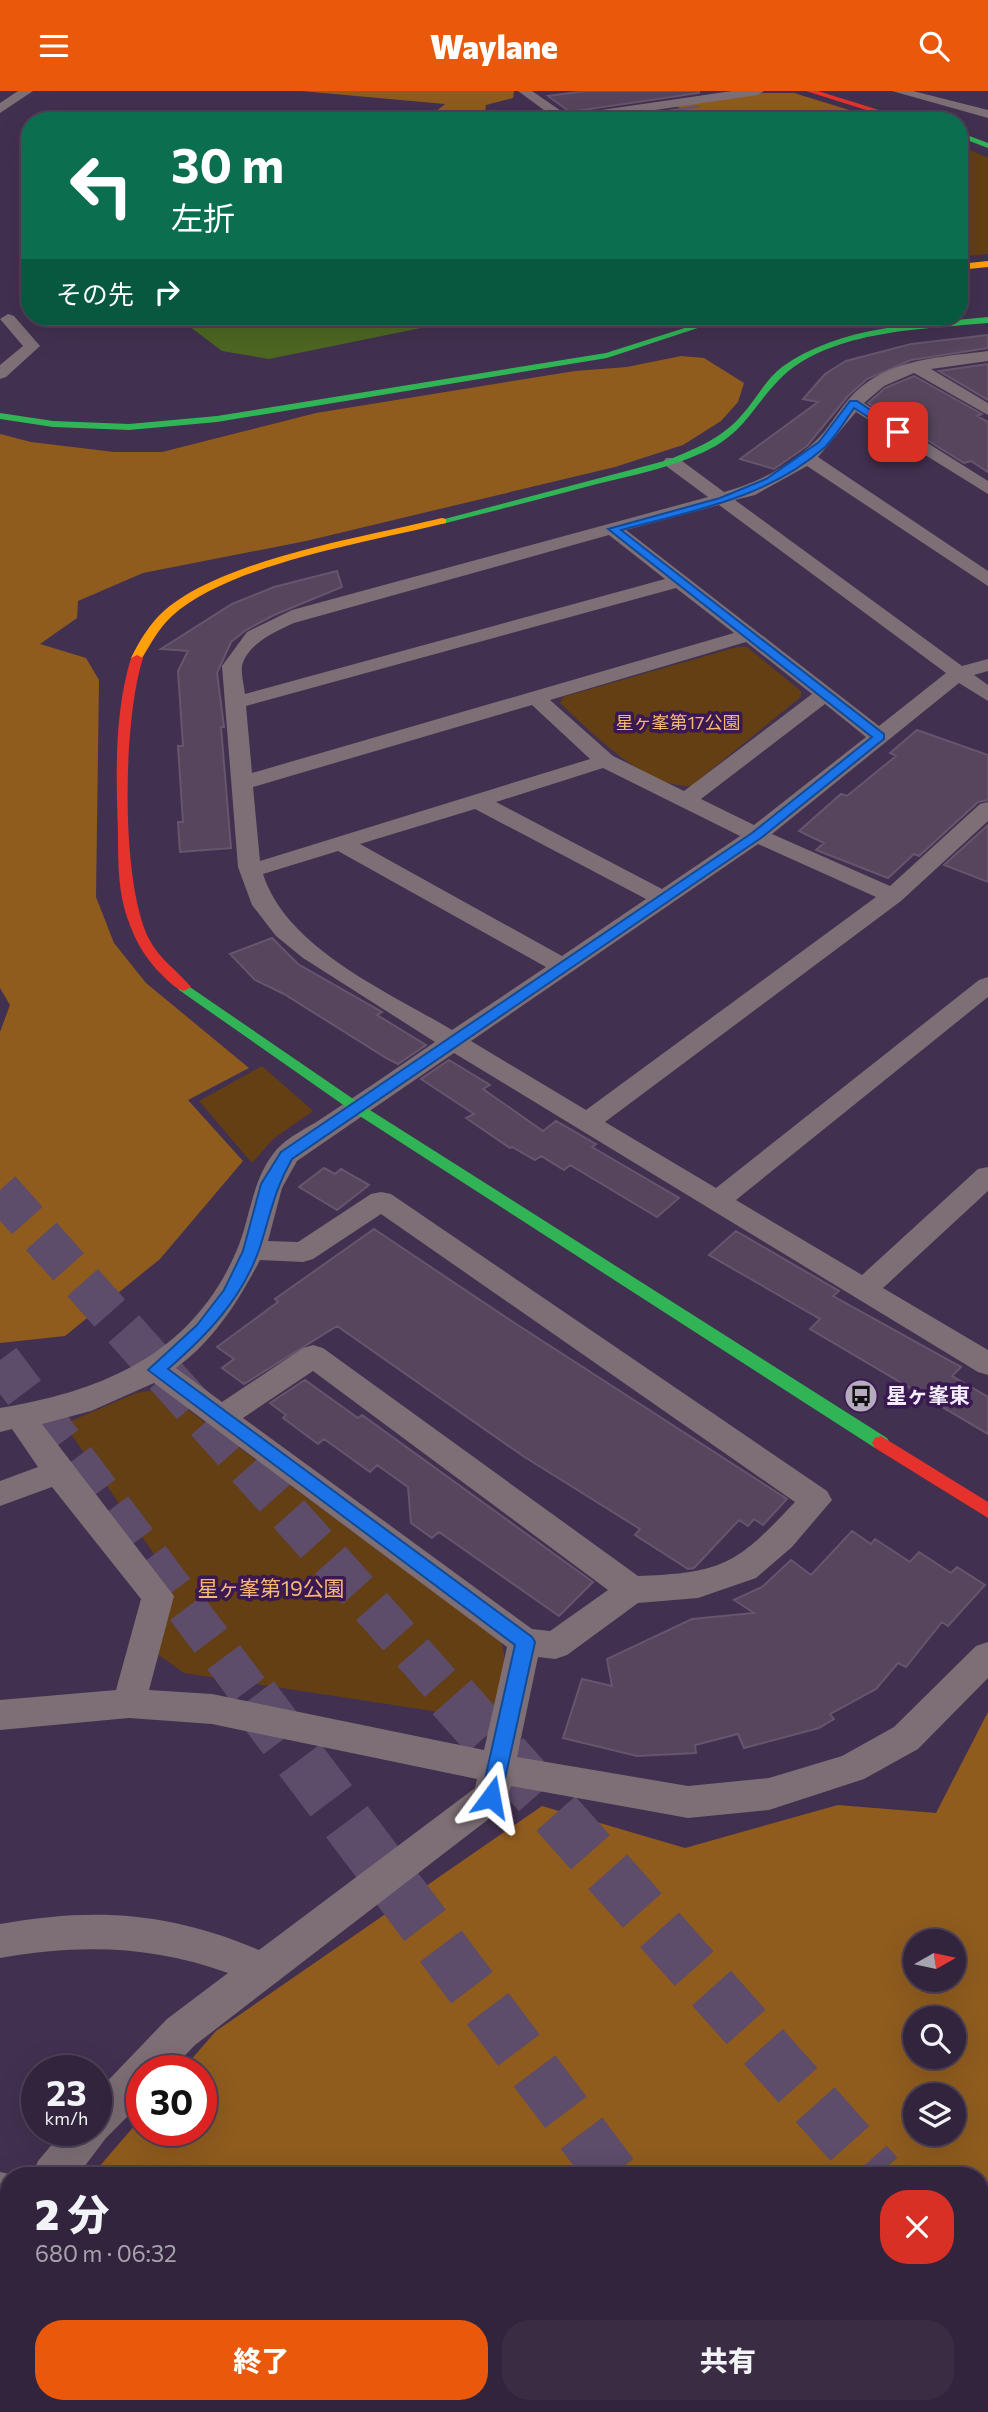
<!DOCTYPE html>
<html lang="ja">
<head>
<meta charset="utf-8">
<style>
  body { margin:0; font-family:Commissioner,"Noto Sans JP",sans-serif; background:#3a2c43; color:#f1f3f6; height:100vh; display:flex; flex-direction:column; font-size:26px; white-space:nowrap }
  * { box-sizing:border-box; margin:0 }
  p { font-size:23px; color:#a8a4af }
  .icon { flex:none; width:38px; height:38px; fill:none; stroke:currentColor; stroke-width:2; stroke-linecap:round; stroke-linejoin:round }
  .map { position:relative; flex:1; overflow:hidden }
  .side { position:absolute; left:0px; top:2076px; width:989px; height:247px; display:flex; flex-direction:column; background:#32243c; border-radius:28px 28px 0 0; box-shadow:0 7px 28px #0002,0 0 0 2px #4d4156 }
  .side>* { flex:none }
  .banner { position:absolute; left:21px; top:21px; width:947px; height:214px; border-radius:28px; box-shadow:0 7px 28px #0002,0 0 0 2px #4d4156; background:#0b6e4f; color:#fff; overflow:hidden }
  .needle { width:46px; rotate:81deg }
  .tools { position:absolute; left:903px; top:1838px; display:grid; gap:14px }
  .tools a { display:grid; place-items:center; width:63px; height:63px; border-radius:50%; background:#32243c; box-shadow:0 7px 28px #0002,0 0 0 2px #4d4156; font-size:35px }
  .speed { position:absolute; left:21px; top:1964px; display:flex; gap:14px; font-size:35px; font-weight:700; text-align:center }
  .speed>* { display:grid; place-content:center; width:91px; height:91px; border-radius:50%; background:#32243c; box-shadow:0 7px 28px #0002,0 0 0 2px #4d4156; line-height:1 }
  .speed small { font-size:18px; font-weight:400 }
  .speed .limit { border:10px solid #d22; background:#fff; color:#111 }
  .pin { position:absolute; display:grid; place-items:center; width:60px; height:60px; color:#fff; margin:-30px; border-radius:14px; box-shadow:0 4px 10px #0006 }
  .me { position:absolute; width:77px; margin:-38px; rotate:13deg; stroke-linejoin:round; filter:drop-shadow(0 0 5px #0008) }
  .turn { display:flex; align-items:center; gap:24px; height:147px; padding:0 35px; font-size:32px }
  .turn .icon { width:91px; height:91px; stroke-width:2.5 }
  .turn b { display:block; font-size:49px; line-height:60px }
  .then { display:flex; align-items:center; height:66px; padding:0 35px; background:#0003; gap:14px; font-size:26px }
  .round { display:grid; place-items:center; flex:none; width:74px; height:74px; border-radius:28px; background:#3a2c43 }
  .summary { display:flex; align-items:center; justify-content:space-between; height:119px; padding:0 35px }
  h1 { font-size:42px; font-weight:800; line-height:52px }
  .primary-button { display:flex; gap:14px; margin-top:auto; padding:14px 35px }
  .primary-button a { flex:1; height:80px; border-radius:28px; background:#ea580c; color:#fff; font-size:28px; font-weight:800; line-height:80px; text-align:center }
  .primary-button a+a { background:#3a2c43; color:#f1f3f6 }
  header { display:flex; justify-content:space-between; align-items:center; height:91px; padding:0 35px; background:#ea580c; color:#fff; font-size:32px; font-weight:800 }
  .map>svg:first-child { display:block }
</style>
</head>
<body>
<header><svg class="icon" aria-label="menu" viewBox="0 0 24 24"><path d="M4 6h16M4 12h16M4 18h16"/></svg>Waylane<svg class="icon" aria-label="search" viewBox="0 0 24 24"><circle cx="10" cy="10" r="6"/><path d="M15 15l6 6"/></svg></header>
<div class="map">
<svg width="988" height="2321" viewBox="0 0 988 2321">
  <rect width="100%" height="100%" fill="#423050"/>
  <path fill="#643f13" d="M 959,54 L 988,67 L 988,163 L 959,166 Z
    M 737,556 L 747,556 L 801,600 L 801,606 L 691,695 C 645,697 591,641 560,612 L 563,606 Z
    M 262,975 L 313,1020 L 273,1048 L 252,1072 L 199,1010 Z
    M 160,1298 L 501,1550 C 510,1578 502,1605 485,1628 L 184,1582 L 156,1562 L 174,1492 L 64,1333 L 136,1302 Z"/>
  <path fill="#8f5c1e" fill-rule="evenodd" d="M 301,0 L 514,0 L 513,7 L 486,14 L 485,22 L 506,30 L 424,30 L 445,13 Z
    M 760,2 L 794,2 L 885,30 L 792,21 L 766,30 L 677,30 L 685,20 L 675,14 Z
    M 681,265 L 704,267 L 744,292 L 738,311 L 721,330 L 683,354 L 615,376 L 306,450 L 143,482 L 78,510 L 77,527 L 40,553 L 86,567 L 99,589 L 96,806 L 114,852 L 146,892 L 249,977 L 188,1009 L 243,1070 L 160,1168 L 65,1245 L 0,1252 L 0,941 L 10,914 L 0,897 L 0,343 L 31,351 L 114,361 L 162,361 L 316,322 L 575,280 L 627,276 Z
    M 988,1621 L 988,2206 L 980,2216 L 980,2084 L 92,2084 L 142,2026 L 142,2039 L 201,2039 L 201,1979 L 182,1979 L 216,1940 L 542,1715 L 685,1757 L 838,1714 L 936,1722 ZM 915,1850 L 954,1850 L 954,1888 L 915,1888 ZM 915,1927 L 954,1927 L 954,1965 L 915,1965 ZM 915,2004 L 954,2004 L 954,2042 L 915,2042 Z
    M 9,2210 L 9,2314 L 661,2314 L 668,2321 L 0,2321 L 0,2226 Z"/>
  <path fill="#4d6722" d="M 177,226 L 475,226 L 269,268 L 222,260 Z"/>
  <path fill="#56455c" stroke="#67546d" stroke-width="2" d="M 586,0 L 699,0 L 699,2 L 570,21 L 548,5 Z
    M 700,15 L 666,22 L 670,24 L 663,25 L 669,30 L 600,30 Z
    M 988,244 L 988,257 L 911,269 L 867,288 L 848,305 L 807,355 L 774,378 L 740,368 L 818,311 L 803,308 L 825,283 L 846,270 L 911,253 Z
    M 988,273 L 988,309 L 939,280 Z
    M 914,285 L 982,323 L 977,325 L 988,331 L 988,381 L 971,370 L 964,372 L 868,312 L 885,297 Z
    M 337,480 L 342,496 L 274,524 L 246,539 L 231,551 L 217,582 L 224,636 L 221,636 L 231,757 L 180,761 L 178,731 L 183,731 L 178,655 L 183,655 L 178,580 L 188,560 L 161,558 L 232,513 L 274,496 Z
    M 917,639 L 988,664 L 988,709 L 978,711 L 919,765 L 914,763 L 888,787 L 816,759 L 824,752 L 799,740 L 841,703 L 847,705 L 896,665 L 890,662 Z
    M 988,734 L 988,791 L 944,774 Z
    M 272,847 L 298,873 L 382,921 L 377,924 L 426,954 L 398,973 L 386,967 L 284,903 L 255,889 L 230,863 Z
    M 449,969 L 490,994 L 483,998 L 543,1040 L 556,1030 L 596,1053 L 592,1056 L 679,1107 L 657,1126 L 570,1074 L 564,1079 L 541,1065 L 535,1069 L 512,1056 L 510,1057 L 466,1027 L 474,1023 L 421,988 Z
    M 324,1077 L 335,1083 L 341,1078 L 369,1094 L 337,1119 L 299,1096 Z
    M 374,1138 L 510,1229 L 787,1408 L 763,1434 L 754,1428 L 748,1435 L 739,1429 L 694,1477 L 688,1478 L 635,1444 L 640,1438 L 523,1365 L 337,1235 L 244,1293 L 222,1277 L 234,1268 L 217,1256 L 278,1211 L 275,1208 Z
    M 736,1140 L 839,1200 L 833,1205 L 961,1276 L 952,1285 L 988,1306 L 988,1343 L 810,1238 L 820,1228 L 709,1164 Z
    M 305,1289 L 358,1327 L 362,1324 L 593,1491 L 559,1525 L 439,1441 L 432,1447 L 411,1432 L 408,1396 L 377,1374 L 370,1381 L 324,1348 L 318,1353 L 283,1327 L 286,1324 L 270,1312 Z
    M 852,1440 L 871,1453 L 875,1448 L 910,1471 L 919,1461 L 951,1482 L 957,1476 L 985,1494 L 948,1535 L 942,1531 L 906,1576 L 898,1572 L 876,1598 L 830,1623 L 834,1628 L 819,1637 L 744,1657 L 738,1643 L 695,1654 L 696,1662 L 637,1665 L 563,1647 L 582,1588 L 612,1595 L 607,1568 L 692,1528 L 754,1522 L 734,1509 L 762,1496 L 791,1469 L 811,1484 Z"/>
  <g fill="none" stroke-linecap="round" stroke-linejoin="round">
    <path stroke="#5d4c6a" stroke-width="41" stroke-dasharray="41 21" stroke-linecap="butt" d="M 0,1099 L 454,1608
      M 0,1269 L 255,1608"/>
    <path stroke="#5d4c6a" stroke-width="52" stroke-dasharray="52 26" stroke-linecap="butt" d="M 253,1606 L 613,2084
      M 452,1606 L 878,2084
      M 980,2199 L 988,2208"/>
    <path fill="#7d6f75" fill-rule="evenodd" d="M 18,0 L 33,0 L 0,22 L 0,12 Z
      M 518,0 L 532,0 L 567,24 L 732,0 L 764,0 L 758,4 L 580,30 L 559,30 Z
      M 892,0 L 913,0 L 988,19 L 988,27 Z
      M 8,223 L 14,225 L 40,255 L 6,286 L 0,288 L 0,274 L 23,255 L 0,228 Z
      M 988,260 L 988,270 L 931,278 L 988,312 L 988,324 L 914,282 L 884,295 L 864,312 L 988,390 L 988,403 L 856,321 L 818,366 L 988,480 L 988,495 L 807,375 L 755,404 L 735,409 L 962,575 L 988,568 L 988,580 L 974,584 L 988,594 L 988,610 L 959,592 L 772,743 L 890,795 L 980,713 L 988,711 L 988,730 L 901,810 L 605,1031 L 716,1097 L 979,889 L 988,886 L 988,906 L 736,1109 L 862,1184 L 978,1078 L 988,1076 L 988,1100 L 883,1197 L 988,1259 L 988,1284 L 978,1281 L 454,962 L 297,1070 L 282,1097 L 268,1150 L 298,1151 L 371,1103 L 381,1101 L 391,1103 L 827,1400 L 832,1409 L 792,1456 L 756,1487 L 698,1507 L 638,1512 L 567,1564 L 555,1568 L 538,1566 L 517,1666 L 688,1695 L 769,1687 L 842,1665 L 894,1636 L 976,1555 L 988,1551 L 988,1587 L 918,1658 L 864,1688 L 769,1719 L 688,1727 L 511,1695 L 503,1717 L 195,1954 L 171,1979 L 142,1979 L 142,2011 L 106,2047 L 78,2084 L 32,2084 L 38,2070 L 64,2039 L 96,2039 L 96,2002 L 167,1928 L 228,1882 C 152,1854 79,1853 0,1867 L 0,1833 C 95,1816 170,1821 259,1859 L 475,1697 L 477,1688 L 212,1633 L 129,1627 L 0,1639 L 0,1609 L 116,1599 L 141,1508 L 52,1396 L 0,1415 L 0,1390 L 38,1376 L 12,1338 L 0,1341 L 0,1317 C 103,1300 192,1263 236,1161 C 251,1127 251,1088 277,1058 C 288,1046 307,1037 321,1028 C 359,1003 397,977 435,951 L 303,867 L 276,845 L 252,814 L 238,776 L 222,575 L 247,541 L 292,519 L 708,406 L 666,375 L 663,371 L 666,367 L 678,367 L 724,401 C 761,391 799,370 824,341 C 839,322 849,303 869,290 C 903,267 949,265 988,260 ZM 719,414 L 946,582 L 879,635 L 626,439 ZM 609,444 L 665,488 L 245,603 C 244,595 241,583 242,575 C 247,553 276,540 294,532 ZM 676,497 L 734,542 L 252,682 L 246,615 ZM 746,551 L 812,603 L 684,700 L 613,665 L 550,609 ZM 825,613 L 866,646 L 754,734 L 701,708 ZM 532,614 L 590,668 L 260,770 L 253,696 ZM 603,677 L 740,745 L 662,798 L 496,711 ZM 475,718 L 646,808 L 562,865 L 360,753 ZM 758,753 L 876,806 L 586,1019 L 471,950 ZM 338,760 L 546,876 L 452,939 C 389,901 287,858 263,783 ZM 381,1123 L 795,1411 C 737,1473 723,1482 638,1485 L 323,1257 L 313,1254 L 303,1257 L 222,1311 L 176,1277 C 214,1249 238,1211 260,1169 L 303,1171 L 313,1168 ZM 313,1280 L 608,1499 L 550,1540 L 532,1538 L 243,1327 ZM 154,1292 L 507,1556 L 484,1659 L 212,1603 L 149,1599 L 174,1505 L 42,1333 L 91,1320 Z
      M 0,2081 L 15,2084 L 9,2084 L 9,2122 L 0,2121 Z
      M 9,2134 L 9,2187 L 0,2191 L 0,2137 Z"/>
    <path fill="#30b455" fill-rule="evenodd" d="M 959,41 L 988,52 L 988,57 L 959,46 Z
      M 719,226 L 731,226 L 607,267 L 217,331 L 129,339 L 53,336 L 0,328 L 0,322 L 53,330 L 129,333 L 217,325 L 606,262 Z
      M 988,226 L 988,232 C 925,238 834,239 784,284 C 753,313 747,341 704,361 C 670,377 633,384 597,393 C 545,407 494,420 442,433 L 437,430 L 668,369 C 695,358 722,347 741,325 C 755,310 765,289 782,276 C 841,234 919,233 988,226 Z
      M 184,892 L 362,1014 L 887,1347 L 890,1352 L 887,1357 L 875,1357 L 352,1020 L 179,899 L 177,896 Z
      M 774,2314 L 800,2314 L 803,2321 L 777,2321 Z"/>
    <path fill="#ff9f0a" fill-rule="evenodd" d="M 988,170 L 988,176 L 959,179 L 959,173 Z
      M 442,427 L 446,428 L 446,432 C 369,451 229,473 172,525 C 158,538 150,554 141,569 L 131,567 C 140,549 150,532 165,519 C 224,468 365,446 442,427 Z"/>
    <path fill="#e5322d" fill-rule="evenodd" d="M 806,0 L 818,0 L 914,30 L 901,30 Z
      M 137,564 L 143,567 C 123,629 120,790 149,848 C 159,868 177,879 191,896 L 184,900 C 176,898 169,891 163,885 C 143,866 131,842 124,816 C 118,792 118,766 118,742 C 116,684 114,623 131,567 Z
      M 881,1345 L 988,1411 L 988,1427 L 875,1357 L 872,1352 L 875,1347 Z"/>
  </g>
  <path fill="#1a73e8" stroke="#114b97" stroke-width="2" d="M 850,310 L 857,310 L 903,341 L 895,343 L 854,317 C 845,330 836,345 825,356 C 768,407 692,420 621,439 L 884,643 L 884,648 L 761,747 L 292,1068 C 274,1099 270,1126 259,1159 C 241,1209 207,1244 168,1278 L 532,1546 L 535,1551 L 501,1706 L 498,1712 L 491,1715 L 483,1712 L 481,1706 L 515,1554 L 148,1279 L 197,1234 L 224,1199 L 243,1160 L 261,1093 L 281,1061 L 752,742 L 872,646 L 608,438 L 720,407 L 766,388 L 819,351 Z"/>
  <defs>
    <symbol id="bus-disc" viewBox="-11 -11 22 22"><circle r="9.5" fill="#b6acc0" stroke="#3a1852"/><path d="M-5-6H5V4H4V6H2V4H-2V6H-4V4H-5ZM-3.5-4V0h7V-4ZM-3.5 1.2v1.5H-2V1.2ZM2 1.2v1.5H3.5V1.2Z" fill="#111"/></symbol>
  </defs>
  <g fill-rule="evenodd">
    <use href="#bus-disc" x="842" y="1286" width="38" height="38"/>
  </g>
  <g text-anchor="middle" stroke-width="7" stroke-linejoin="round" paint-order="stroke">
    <g font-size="18" fill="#f5b771" stroke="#3a1852">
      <text x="678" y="638">星ヶ峯第17公園</text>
    </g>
    <g font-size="21" font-weight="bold" fill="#f5eefc" stroke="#3a1852" text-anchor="start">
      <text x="886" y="1312">星ヶ峯東</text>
    </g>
    <g font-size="21" fill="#f5b771" stroke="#3a1852">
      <text x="271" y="1505">星ヶ峯第19公園</text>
    </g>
  </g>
</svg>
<div class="tools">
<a><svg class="needle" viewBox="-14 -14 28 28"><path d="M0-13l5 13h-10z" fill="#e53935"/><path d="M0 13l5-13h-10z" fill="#a8a4af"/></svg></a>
<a><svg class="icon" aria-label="search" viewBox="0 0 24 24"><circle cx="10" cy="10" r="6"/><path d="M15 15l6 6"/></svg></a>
<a><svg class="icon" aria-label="layers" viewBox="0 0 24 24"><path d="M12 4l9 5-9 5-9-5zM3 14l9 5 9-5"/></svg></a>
</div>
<div class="speed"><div>23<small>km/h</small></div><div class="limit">30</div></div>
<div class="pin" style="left:898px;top:341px;background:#d93025"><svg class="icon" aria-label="arrive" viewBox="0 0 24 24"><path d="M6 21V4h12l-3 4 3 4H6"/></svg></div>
<svg class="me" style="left:491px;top:1706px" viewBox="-20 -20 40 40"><path d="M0-17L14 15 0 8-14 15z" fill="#1a73e8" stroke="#fff" stroke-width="4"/></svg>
<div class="banner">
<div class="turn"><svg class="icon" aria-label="left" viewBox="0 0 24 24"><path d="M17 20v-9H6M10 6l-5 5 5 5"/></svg><div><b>30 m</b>左折</div></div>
<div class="then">その先<svg class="icon" aria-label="right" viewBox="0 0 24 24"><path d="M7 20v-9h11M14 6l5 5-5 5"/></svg></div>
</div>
<section class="side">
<div class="summary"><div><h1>2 分</h1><p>680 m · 06:32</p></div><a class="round" style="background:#d93025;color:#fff"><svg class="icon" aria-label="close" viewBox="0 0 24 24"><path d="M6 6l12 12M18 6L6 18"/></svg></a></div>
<div class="primary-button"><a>終了</a><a>共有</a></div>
</section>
</div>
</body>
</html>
